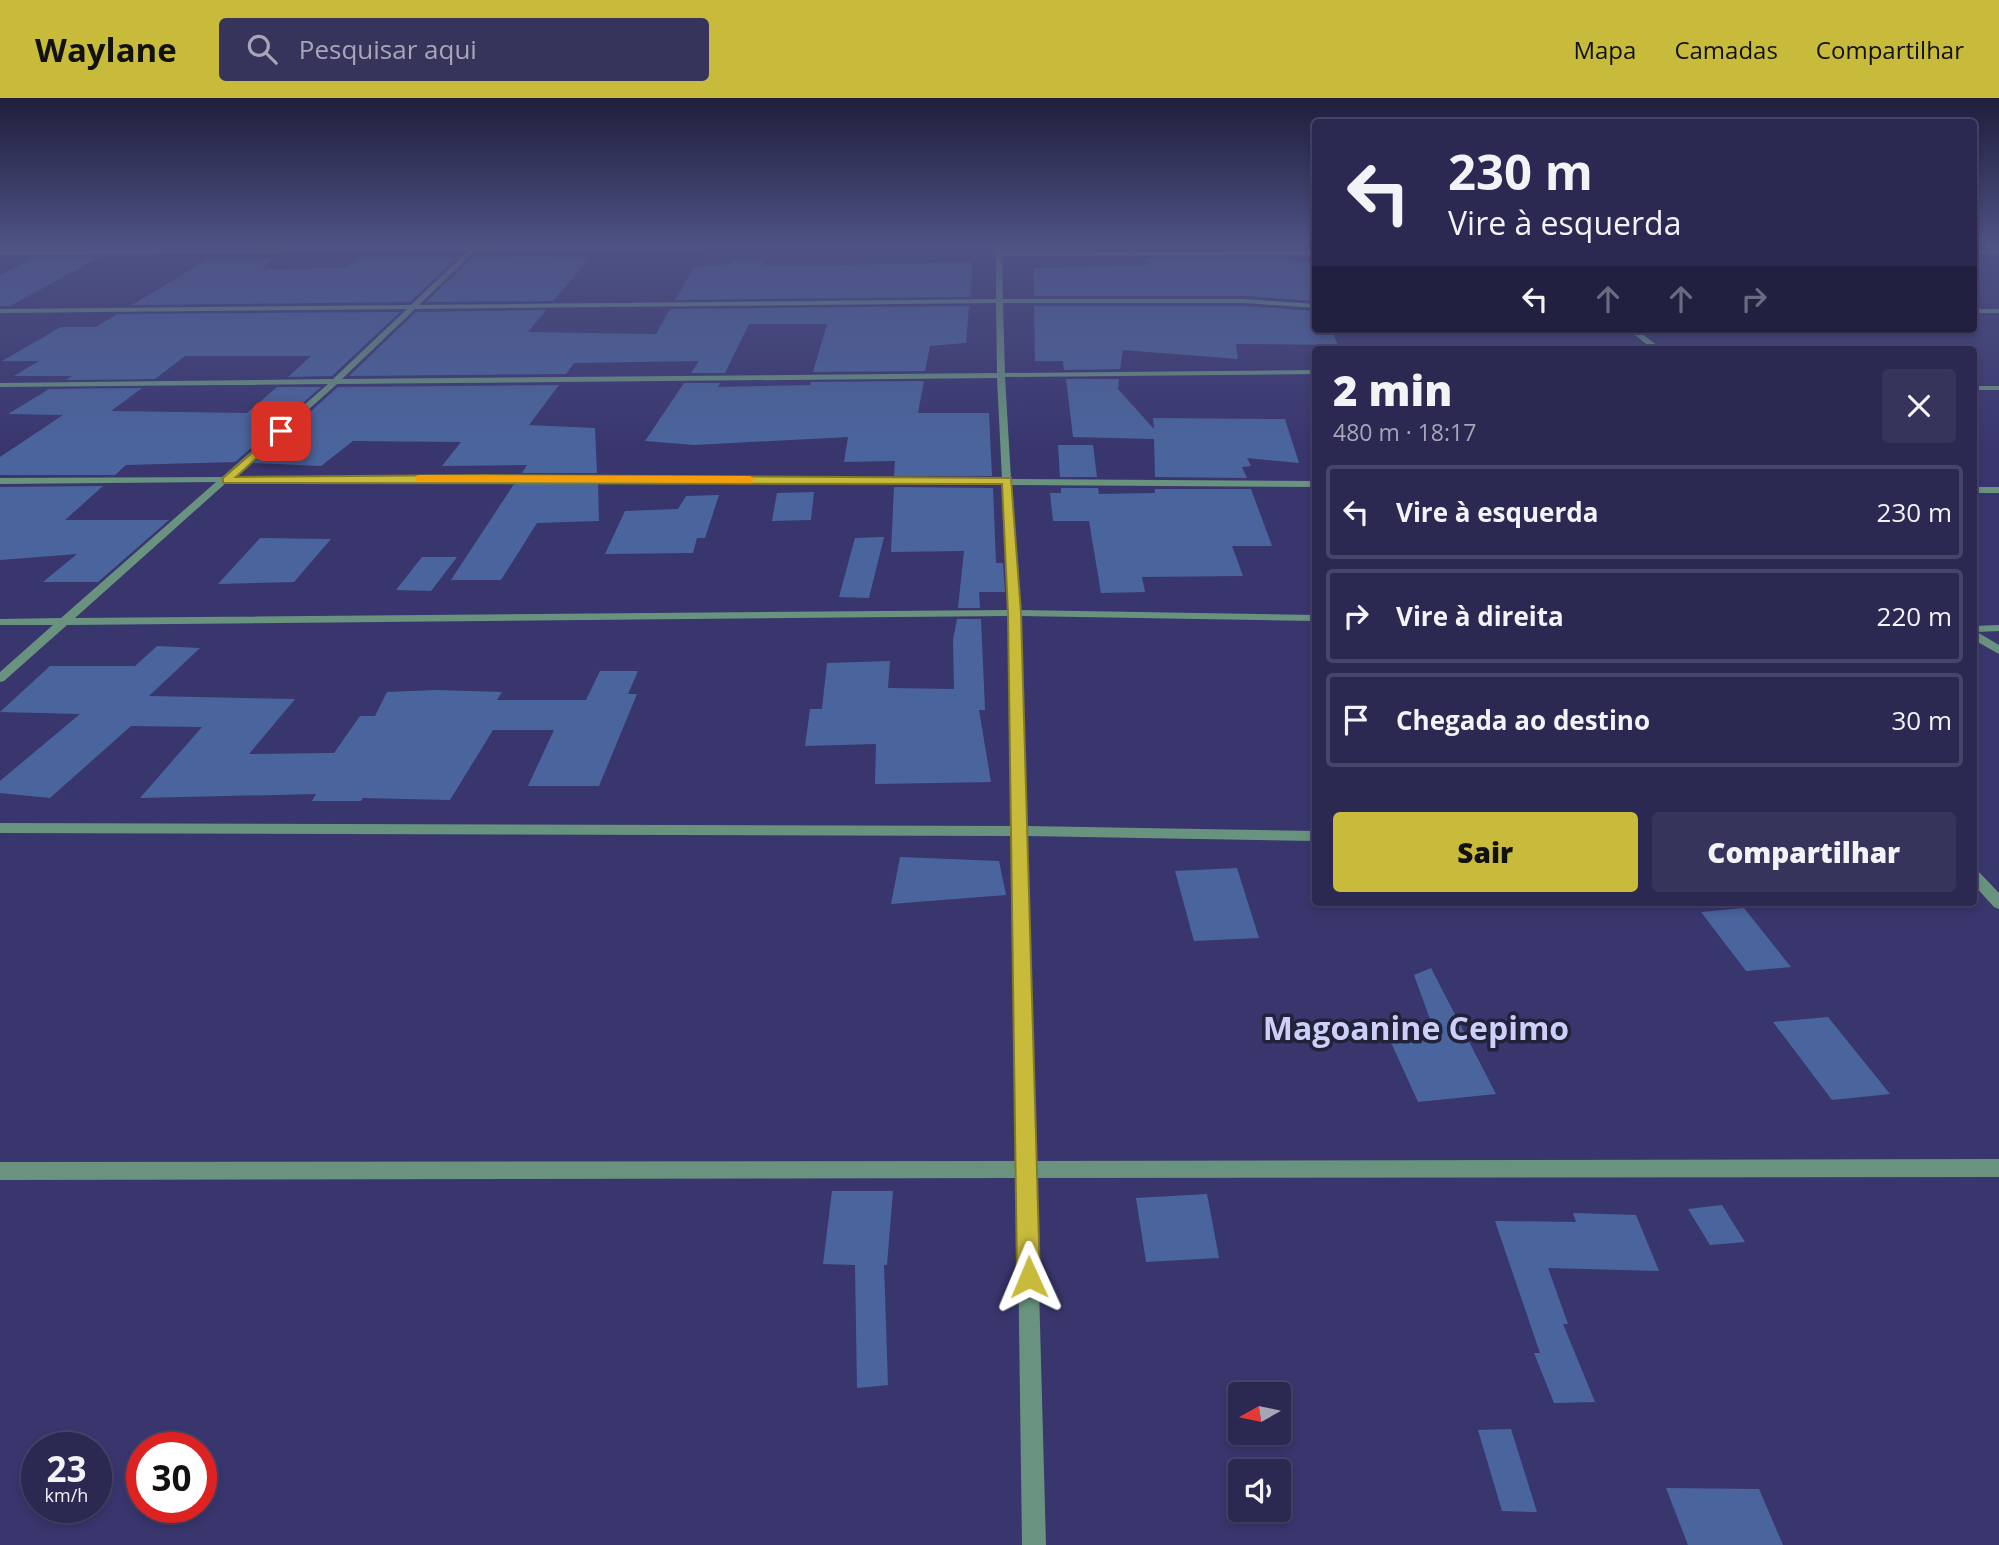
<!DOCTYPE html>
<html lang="pt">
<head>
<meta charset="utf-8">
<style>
  body { margin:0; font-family:"Open Sans",sans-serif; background:#37345c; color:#f1f3f6; height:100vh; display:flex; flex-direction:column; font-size:26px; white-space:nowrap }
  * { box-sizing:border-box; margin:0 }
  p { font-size:23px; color:#a6a6b8 }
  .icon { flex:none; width:38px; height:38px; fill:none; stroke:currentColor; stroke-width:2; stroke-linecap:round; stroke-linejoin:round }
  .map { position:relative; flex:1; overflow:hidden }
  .drawer { position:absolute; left:1312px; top:248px; width:665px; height:560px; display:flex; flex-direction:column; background:#2b2852; border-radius:7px; box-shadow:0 4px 10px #0003,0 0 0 2px #474469 }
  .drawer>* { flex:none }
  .hud { position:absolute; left:1312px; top:21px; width:665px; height:214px; border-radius:7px; box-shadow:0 4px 10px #0003,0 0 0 2px #474469; background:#2b2852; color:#f1f3f6; overflow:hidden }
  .needle { width:46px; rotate:261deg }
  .controls { position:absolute; left:1228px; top:1284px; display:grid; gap:14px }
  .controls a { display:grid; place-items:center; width:63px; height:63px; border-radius:7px; background:#2b2852; box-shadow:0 4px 10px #0003,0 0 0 2px #474469; font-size:35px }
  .speed { position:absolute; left:21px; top:1334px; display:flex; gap:14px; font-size:35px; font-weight:700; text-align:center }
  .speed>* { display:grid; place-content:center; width:91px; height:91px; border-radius:50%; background:#2b2852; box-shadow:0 4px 10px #0003,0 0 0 2px #474469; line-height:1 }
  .speed small { font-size:18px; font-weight:400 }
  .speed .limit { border:10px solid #d22; background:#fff; color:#111 }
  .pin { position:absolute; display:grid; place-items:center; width:60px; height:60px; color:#fff; margin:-30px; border-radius:14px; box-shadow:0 4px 10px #0006 }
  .me { position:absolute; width:77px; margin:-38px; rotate:359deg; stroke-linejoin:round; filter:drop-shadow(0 0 5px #0008) }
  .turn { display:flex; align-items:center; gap:24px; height:147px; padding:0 21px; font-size:32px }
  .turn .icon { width:91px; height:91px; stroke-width:2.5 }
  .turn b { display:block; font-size:49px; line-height:60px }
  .lanes { display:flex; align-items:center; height:66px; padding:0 21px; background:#0003; justify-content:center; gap:35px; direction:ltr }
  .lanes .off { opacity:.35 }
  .round { display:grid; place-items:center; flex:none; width:74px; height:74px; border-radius:7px; background:#37345c }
  .summary { display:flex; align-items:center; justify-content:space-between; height:119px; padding:0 21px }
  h1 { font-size:42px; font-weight:800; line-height:52px }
  .action { display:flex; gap:14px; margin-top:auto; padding:14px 21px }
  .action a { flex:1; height:80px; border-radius:7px; background:#c8bb3b; color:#111; font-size:28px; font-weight:800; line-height:80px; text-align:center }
  .action a+a { background:#37345c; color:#f1f3f6 }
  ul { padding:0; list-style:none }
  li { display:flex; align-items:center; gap:21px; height:94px; margin:0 14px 10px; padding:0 7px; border:4px solid #474469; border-radius:7px }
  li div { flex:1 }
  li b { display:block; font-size:26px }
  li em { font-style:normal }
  header { display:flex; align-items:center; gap:42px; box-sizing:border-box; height:98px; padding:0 35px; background:#c8bb3b; color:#111 }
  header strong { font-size:33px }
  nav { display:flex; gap:38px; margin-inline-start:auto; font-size:24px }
  .search { width:490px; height:63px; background:#37345c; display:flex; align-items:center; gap:18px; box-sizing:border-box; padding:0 24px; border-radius:7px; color:#a6a6b8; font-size:26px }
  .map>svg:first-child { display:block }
</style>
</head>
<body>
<header>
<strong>Waylane</strong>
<div class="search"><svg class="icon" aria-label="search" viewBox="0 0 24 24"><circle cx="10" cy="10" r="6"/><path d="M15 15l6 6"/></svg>Pesquisar aqui</div>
<nav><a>Mapa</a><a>Camadas</a><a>Compartilhar</a></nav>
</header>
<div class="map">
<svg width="1999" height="1447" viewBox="0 0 1999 1447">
  <rect width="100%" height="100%" fill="#39366e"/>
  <path fill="#4a659d" d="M 1136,146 L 1223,146 L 1225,151 L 1138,151 Z
    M 559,157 L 556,160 L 590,160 L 553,203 L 426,204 L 472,160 Z
    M 35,159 L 100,159 L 10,208 L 0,208 L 0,177 Z
    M 210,160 L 274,161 L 262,171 L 346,170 L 361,160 L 457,160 L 410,204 L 132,207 Z
    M 765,160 L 764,167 L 803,168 L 973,164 L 970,199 L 675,202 L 694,169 L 731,166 L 733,161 Z
    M 1143,160 L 1295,160 L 1297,164 L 1316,163 L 1316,203 L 1244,198 L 1034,198 L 1034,170 L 1147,167 Z
    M 969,208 L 966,245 L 930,248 L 925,273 L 813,274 L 827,226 L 749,226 L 725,275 L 691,275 L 699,263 L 574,265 L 566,276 L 349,278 L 416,214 L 546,212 L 528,234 L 656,236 L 670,211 Z
    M 1034,208 L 1244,208 L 1316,213 L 1316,231 L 1331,231 L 1338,247 L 1236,246 L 1238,261 L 1123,252 L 1120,271 L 1064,272 L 1063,263 L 1035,263 Z
    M 400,214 L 332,278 L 288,279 L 311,258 L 185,258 L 155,281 L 66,282 L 72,278 L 14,278 L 39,263 L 2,263 L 61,229 L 96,229 L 117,216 Z
    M 1066,281 L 1119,281 L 1118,291 L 1154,331 L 1153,320 L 1285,321 L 1299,365 L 1247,360 L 1251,368 L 1242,369 L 1247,380 L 1155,379 L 1154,341 L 1073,339 Z
    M 924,283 L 918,315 L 989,315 L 992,378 L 894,378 L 895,363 L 844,364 L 848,339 L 694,347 L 645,343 L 684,285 L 720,285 L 718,289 L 810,287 L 811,284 Z
    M 559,287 L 529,327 L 595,330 L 597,375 L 522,375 L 527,367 L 442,368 L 461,344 L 353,343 L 321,368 L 253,365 L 338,289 Z
    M 277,289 L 321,289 L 235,364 L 126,367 L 115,377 L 0,377 L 0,359 L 63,317 L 8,316 L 49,291 L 142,290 L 111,313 L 247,315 Z
    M 1058,347 L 1093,347 L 1097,379 L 1060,379 Z
    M 514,386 L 598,386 L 599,423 L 537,425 L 501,482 L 451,482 Z
    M 103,388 L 65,422 L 169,422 L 98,484 L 43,484 L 77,456 L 0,462 L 0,389 Z
    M 894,389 L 993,390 L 996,465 L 1003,465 L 1005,494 L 979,494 L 980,510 L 958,510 L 964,453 L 891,454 Z
    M 1061,390 L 1098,390 L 1099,396 L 1155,395 L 1155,391 L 1251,391 L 1272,448 L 1232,448 L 1243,478 L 1142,479 L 1145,494 L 1101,495 L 1089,423 L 1053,423 L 1050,395 L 1061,395 Z
    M 814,394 L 811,422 L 772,423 L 777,395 Z
    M 719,397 L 705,440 L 697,440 L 693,455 L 605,456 L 625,413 L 678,411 L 686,398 Z
    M 884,439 L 869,500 L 839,499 L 855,440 Z
    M 260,440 L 331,441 L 294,484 L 218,486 Z
    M 422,459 L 457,459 L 431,493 L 396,492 Z
    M 957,521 L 981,521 L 985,612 L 979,612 L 991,684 L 875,686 L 876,646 L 805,648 L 810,611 L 822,611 L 827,565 L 890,563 L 888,590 L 954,591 L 953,542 Z
    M 157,548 L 200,550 L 149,598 L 295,601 L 249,656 L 334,655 L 360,618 L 375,618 L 387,594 L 436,592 L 502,594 L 497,602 L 586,602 L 600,573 L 638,573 L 628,596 L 637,596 L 599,688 L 528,688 L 554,632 L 493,632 L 450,702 L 363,700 L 361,703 L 312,703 L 316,696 L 140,700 L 202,629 L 131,628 L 50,700 L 0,695 L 0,683 L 80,616 L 0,614 L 50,568 L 135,568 Z
    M 900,759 L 999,763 L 1006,797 L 891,806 Z
    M 1237,770 L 1259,840 L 1194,843 L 1175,773 Z
    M 1744,810 L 1791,869 L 1746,873 L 1701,814 Z
    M 1431,870 L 1496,996 L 1418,1004 L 1384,929 L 1431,924 L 1414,877 Z
    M 1828,919 L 1890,996 L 1832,1002 L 1773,924 Z
    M 832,1093 L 893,1093 L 887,1167 L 884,1167 L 888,1287 L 857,1290 L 855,1167 L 823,1166 Z
    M 1207,1096 L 1219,1160 L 1146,1164 L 1136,1100 Z
    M 1722,1107 L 1745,1144 L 1710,1147 L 1688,1111 Z
    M 1573,1115 L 1636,1117 L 1659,1173 L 1548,1170 L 1568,1226 L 1563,1226 L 1595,1304 L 1554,1305 L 1534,1255 L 1540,1255 L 1495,1123 L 1576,1124 Z
    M 1511,1331 L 1537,1414 L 1502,1413 L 1478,1332 Z
    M 1666,1390 L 1759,1391 L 1783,1447 L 1688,1447 Z"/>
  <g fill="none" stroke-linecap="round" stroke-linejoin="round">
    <path fill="#69937f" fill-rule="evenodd" d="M 777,146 L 1002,146 L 1002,154 L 1316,153 L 1316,157 L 1002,158 L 1003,201 L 1244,201 L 1316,206 L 1316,210 L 1244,205 L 1003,205 L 1005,275 L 1316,272 L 1316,276 L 1005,279 L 1011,381 L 1316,383 L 1316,389 L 1012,387 L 1019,512 L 1316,517 L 1316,523 L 1020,518 L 1026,728 L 1316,733 L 1316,743 L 1026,738 L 1035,1063 L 1999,1061 L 1999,1079 L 1036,1080 L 1046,1447 L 1022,1447 L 1017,1080 L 0,1082 L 0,1064 L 1016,1063 L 1012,738 L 0,735 L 0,725 L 1012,728 L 1008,518 L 67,527 L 4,583 L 0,584 L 0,574 L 53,527 L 0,527 L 0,521 L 61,520 L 216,384 L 0,386 L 0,380 L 222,379 L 328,286 L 0,289 L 0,285 L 333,281 L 407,211 L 0,215 L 0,211 L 411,207 L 468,153 L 0,157 L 0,153 ZM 996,148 L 996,201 L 419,207 L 475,153 ZM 996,205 L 997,275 L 342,281 L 415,211 ZM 997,280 L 1002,381 L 487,377 L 233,379 L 337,286 ZM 487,383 L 1002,387 L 1008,512 L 75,520 L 227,384 Z
      M 1974,152 L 1999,152 L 1999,156 L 1974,156 Z
      M 1974,211 L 1999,211 L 1999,215 L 1974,215 Z
      M 1627,231 L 1636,231 L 1663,252 L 1654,252 Z
      M 1974,288 L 1999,288 L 1999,292 L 1974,292 Z
      M 1974,389 L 1999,389 L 1999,395 L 1974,395 Z
      M 1999,527 L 1999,533 L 1977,534 L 1999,547 L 1999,556 L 1974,542 L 1974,528 Z
      M 1974,773 L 1979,774 L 1999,795 L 1999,811 L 1994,809 L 1974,787 Z"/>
  </g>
  <linearGradient id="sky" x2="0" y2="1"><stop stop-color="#1f1e3c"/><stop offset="0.42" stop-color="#4e5284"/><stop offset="1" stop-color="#4e5284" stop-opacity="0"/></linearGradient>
  <rect width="1999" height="349" fill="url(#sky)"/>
  <path fill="#c8bb3b" stroke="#827a26" stroke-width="2" d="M 281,330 L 284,331 L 284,335 L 236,379 L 486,377 L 1011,380 L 1021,515 L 1040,1179 L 1037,1187 L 1029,1190 L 1021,1187 L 1017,1179 L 1008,515 L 1002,386 L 223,385 L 223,380 Z"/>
  <path fill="#f59e0b" d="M 419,377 L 750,378 L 755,381 L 750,385 L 416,383 L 416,378 Z"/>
  <g text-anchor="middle" stroke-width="7" stroke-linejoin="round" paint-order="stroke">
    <g font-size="32" font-weight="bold" fill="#cecff8" stroke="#22223b">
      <text x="1416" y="942">Magoanine Cepimo</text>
    </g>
  </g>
</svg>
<div class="controls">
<a><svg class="needle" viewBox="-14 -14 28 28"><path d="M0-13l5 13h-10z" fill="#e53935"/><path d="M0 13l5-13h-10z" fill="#a6a6b8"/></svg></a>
<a><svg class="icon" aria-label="sound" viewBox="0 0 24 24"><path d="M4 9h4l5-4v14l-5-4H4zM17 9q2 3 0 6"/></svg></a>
</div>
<div class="speed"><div>23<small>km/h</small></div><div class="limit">30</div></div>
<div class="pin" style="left:281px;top:333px;background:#d93025"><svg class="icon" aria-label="arrive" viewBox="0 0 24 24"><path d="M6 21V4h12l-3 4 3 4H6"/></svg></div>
<svg class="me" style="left:1029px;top:1179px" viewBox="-20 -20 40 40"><path d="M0-17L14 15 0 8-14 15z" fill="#c8bb3b" stroke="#fff" stroke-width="4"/></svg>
<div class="hud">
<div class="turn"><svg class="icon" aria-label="left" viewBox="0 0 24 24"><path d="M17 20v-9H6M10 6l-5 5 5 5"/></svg><div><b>230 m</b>Vire à esquerda</div></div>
<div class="lanes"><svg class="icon" aria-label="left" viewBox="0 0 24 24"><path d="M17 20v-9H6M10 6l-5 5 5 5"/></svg><svg class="icon off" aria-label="ahead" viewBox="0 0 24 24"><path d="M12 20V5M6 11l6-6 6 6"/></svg><svg class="icon off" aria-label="ahead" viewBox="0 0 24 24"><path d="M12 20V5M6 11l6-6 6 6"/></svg><svg class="icon off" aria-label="right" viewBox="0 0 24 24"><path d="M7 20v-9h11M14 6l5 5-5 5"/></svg></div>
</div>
<section class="drawer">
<div class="summary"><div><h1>2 min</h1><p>480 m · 18:17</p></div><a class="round"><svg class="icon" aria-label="close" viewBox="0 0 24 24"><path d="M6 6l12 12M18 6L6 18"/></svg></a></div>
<ul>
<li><svg class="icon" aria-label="left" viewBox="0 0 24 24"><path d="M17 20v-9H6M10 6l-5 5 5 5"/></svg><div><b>Vire à esquerda</b></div><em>230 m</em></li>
<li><svg class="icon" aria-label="right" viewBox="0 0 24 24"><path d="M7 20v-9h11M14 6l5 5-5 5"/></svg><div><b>Vire à direita</b></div><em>220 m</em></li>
<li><svg class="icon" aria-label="arrive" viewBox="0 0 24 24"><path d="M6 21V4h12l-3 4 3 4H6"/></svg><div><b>Chegada ao destino</b></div><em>30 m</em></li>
</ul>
<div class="action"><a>Sair</a><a>Compartilhar</a></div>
</section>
</div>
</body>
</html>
